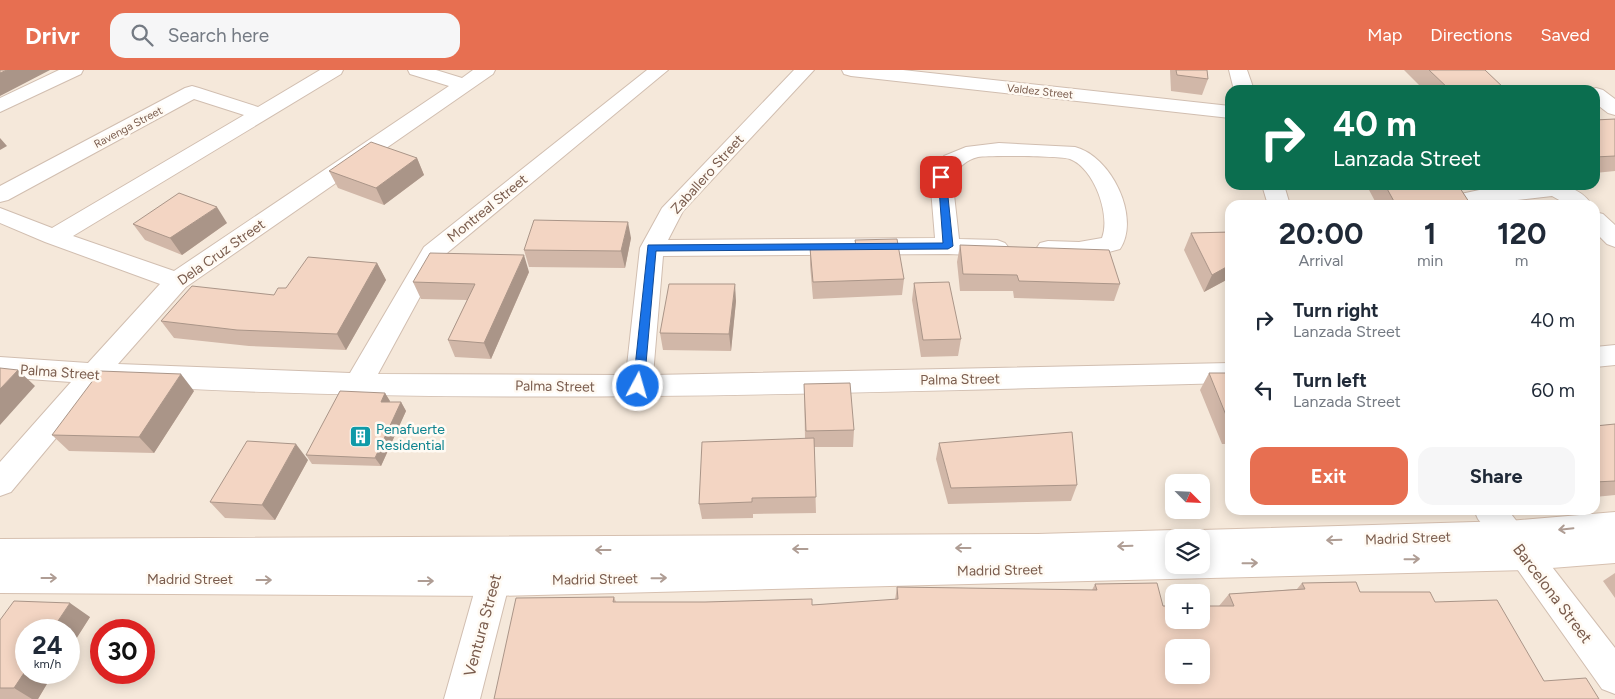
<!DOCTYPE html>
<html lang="en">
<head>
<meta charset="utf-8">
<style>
  body { margin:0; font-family:Figtree,sans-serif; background:#f6f6f7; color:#1f2937; height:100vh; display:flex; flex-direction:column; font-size:19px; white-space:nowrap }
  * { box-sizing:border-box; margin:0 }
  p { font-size:16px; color:#747a83 }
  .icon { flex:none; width:28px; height:28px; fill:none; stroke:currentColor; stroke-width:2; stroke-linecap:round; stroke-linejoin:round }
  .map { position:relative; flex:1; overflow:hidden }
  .sheet { position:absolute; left:1225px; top:130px; width:375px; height:315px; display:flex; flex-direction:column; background:#fff; border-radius:15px; box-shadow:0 2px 12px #0003 }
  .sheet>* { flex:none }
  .top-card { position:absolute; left:1225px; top:15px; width:375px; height:105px; border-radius:15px; box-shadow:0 2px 12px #0003; background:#0b6e4f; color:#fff; overflow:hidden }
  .needle { width:32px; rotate:114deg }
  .controls { position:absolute; left:1165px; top:404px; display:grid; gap:10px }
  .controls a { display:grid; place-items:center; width:45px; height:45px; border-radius:10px; background:#fff; box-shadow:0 2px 12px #0003; font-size:25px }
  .speed { position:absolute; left:15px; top:549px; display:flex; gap:10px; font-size:25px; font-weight:700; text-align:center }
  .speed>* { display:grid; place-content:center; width:65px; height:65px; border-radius:50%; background:#fff; box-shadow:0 2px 12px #0003; line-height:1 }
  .speed small { font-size:12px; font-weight:400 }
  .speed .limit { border:8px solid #d22; background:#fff; color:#111 }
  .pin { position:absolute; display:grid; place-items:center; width:42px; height:42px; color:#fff; margin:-21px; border-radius:10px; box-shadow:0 2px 8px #0006 }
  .me { position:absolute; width:55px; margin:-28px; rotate:6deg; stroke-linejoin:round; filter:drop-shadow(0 0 4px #0008) }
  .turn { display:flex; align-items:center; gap:18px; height:105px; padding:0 25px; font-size:22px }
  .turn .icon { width:65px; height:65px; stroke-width:2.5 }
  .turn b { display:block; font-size:35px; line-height:42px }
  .eta { display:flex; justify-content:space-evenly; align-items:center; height:85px; text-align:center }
  .eta b { font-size:30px; font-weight:700; line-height:35px }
  .action { display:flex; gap:10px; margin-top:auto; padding:10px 25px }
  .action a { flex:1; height:58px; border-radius:15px; background:#e76f51; color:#fff; font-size:20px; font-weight:700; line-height:58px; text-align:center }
  .action a+a { background:#f6f6f7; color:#1f2937 }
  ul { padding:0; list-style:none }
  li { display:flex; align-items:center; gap:15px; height:70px; padding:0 25px }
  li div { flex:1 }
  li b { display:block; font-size:19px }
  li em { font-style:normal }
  header { display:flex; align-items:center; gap:30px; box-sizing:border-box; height:70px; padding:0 25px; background:#e76f51; color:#fff }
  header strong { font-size:24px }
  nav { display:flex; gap:28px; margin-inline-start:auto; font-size:18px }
  .search { width:350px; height:45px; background:#f6f6f7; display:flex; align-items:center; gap:12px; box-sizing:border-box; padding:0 18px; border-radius:15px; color:#747a83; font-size:19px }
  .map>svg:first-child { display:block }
</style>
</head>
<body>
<header>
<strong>Drivr</strong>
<div class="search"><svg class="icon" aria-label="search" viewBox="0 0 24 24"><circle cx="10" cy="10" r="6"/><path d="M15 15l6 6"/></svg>Search here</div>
<nav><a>Map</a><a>Directions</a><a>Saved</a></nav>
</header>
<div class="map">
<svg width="1615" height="629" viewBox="0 0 1615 629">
  <rect width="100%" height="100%" fill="#fdf6ec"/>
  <path fill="#f5e8da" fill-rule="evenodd" d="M 0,0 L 1615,0 L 1615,629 L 0,629 ZM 1230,20 L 1595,20 L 1595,115 L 1230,115 ZM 1230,135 L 1595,135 L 1595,440 L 1230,440 ZM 1174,412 L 1201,412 L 1201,440 L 1174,440 ZM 1174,468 L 1201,468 L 1201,495 L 1174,495 ZM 1174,522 L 1201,522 L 1201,550 L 1174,550 ZM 26,560 L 69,560 L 69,602 L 26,602 ZM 101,560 L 144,560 L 144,602 L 101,602 ZM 1174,578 L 1201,578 L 1201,605 L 1174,605 Z"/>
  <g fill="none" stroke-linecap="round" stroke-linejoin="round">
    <defs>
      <path id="street" d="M 59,0 L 83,0 L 81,4 L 0,42 L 0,28 Z
        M 320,0 L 343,0 L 341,4 L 73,166 L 174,201 L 449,16 L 410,4 L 408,0 L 436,0 L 462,8 L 473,0 L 495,0 L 493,4 L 186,217 L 118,294 L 350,303 L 424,177 L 647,0 L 668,0 L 441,188 L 378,304 L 626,305 L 640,178 L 662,138 L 794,0 L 814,0 L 683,141 L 668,170 L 935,168 L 930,107 L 944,86 L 966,77 L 999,73 L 1075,77 C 1111,86 1141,147 1120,179 C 1095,186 1066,192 1040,185 L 1036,179 L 1040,173 L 1048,171 L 1079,172 L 1102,168 C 1111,145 1094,98 1070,89 C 1060,86 989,85 978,87 C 966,90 959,97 952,107 L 959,169 L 997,170 L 1005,173 L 1009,178 L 1005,183 L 997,186 L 948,184 L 663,186 L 653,305 L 1230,293 L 1230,313 C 854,322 477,338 101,314 L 11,422 L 0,426 L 0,392 L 71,312 L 0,307 L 0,287 L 88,293 L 160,214 L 45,172 L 0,153 L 0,138 L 52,158 L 244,45 L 194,29 L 8,130 L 0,132 L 0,116 L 185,18 L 192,16 L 199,18 L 258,37 Z
        M 842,0 L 903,0 L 1230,36 L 1230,48 L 851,6 L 844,4 Z
        M 1229,0 L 1247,0 L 1254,20 L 1234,20 Z
        M 1596,18 L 1603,20 L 1615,29 L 1615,45 L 1608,43 L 1595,33 L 1595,20 L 1589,20 Z
        M 1262,115 L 1284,115 L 1290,135 L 1268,135 Z
        M 1527,115 C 1552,115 1577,112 1592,135 L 1568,135 L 1552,126 L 1474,135 L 1452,135 L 1456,125 L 1484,119 Z
        M 1595,142 L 1603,144 L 1615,155 L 1615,177 L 1607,174 L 1595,162 Z
        M 1615,275 L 1615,295 L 1595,297 L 1595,277 Z
        M 1474,440 L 1508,440 L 1615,578 L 1615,624 L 1602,619 L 1515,496 L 1478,449 Z
        M 499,477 L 510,481 L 515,491 L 480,629 L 444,629 L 483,491 L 488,481 Z"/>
      <path id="secondary" d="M 1615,442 L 1615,493 L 1526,500 L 494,526 L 0,523 L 0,469 L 1038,464 L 1174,460 L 1185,464 L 1187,468 L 1174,468 L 1174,495 L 1201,495 L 1201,468 L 1188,468 L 1190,464 L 1201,460 L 1509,451 Z"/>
    </defs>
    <use href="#street" stroke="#d1beb0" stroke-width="2"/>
    <use href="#secondary" stroke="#d6c0b0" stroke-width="2"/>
    <use href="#street" fill="#fff" fill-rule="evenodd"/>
    <use href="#secondary" fill="#fff" fill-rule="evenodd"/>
  </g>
  <path fill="#d1b7a8" d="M 1170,0 L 1207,0 L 1208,9 L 1202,25 L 1171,21 Z
    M 1404,0 L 1485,0 L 1506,20 L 1424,20 Z
    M 1615,49 L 1615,101 L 1595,103 L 1595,50 Z
    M 417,88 L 424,105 L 384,135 L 338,118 L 329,101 Z
    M 1369,115 L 1458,115 L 1471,135 L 1377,135 L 1368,118 Z
    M 227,153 L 182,185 L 145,170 L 133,154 Z
    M 1230,162 L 1230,208 L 1204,222 L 1184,180 L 1191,163 Z
    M 631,168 L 625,198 L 529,197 L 524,180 Z
    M 855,170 L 904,209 L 902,225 L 813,229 L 810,195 L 810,178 L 855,176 Z
    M 960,175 L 1120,214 L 1114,231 L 1014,228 L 1013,221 L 960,221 L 957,192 Z
    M 377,193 L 386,210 L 346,280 L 249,276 L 174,268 L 161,251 L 274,225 L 286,218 Z
    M 529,202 L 491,289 L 455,287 L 448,270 L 467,230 L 421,229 L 413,212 Z
    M 914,213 L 961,269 L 958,286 L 921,287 L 912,230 Z
    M 736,231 L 731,281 L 663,280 L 660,263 Z
    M 1209,303 L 1230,303 L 1230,374 L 1222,374 L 1200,320 Z
    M 804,314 L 854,360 L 853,377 L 814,377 L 816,443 L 753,444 L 753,448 L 702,449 L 699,434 L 805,369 Z
    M 194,321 L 154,383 L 69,381 L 52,365 Z
    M 385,323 L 390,332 L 401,332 L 406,341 L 381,396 L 312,394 L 306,385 Z
    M 1615,354 L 1615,425 L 1595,427 L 1595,356 Z
    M 939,373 L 1077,415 L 1071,431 L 948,434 L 936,389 Z
    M 308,390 L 275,450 L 225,448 L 210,432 Z
    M 1378,440 L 1414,440 L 1380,444 Z
    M 1615,503 L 1615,528 L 1603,511 Z
    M 1302,513 L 1360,522 L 1435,532 L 1544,611 L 1599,629 L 494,629 L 614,527 L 616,532 L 812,535 L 895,530 L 897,517 L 1092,520 L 1095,514 L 1163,536 L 1219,536 L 1229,524 L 1297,519 Z
    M 90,547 L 69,580 L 69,560 L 26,602 L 54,602 L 38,629 L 0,629 L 0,550 Z"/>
  <path fill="#aa9588" d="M 7,0 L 50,0 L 0,26 L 0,3 Z
    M 0,68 L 7,76 L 0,80 Z
    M 417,88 L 424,105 L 384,135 L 376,118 Z
    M 217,137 L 227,153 L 182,185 L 170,168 Z
    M 628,152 L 631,168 L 625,198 L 621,181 Z
    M 524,185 L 529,202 L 491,289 L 484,273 Z
    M 377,193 L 386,210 L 346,280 L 337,264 Z
    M 1230,195 L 1230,208 L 1204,222 L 1212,205 Z
    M 735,214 L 736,231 L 731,281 L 729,264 Z
    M 18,300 L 35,316 L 0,355 L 0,319 Z
    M 181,304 L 194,321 L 154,383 L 139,367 Z
    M 385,323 L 390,331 L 386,340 L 381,332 Z
    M 401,332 L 406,341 L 381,396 L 375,388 Z
    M 296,374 L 308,390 L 275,450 L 262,435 Z
    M 70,533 L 90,547 L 69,580 L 69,560 L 52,560 Z
    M 26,600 L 26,602 L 54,602 L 38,629 L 32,629 L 14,618 Z"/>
  <path fill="#f3d5c3" stroke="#aa9588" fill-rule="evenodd" d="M 0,0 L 7,0 L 0,3 Z
    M 1176,0 L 1207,0 L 1208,9 L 1177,5 Z
    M 1429,0 L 1485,0 L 1506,20 L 1450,20 Z
    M 1615,49 L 1615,86 L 1595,87 L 1595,50 Z
    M 371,72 L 417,88 L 376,118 L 329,101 Z
    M 1385,115 L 1458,115 L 1471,135 L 1396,135 Z
    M 179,123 L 217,137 L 170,168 L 133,154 Z
    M 534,150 L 628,152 L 621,181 L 524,180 Z
    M 1230,162 L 1230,195 L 1212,205 L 1191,163 Z
    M 897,169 L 904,209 L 813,212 L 810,178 L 856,176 L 855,170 Z
    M 960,175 L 1109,180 L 1120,214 L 1019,211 L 1017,205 L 963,204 Z
    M 430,183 L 524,185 L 484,273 L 448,270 L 475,214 L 413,212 Z
    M 308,187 L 377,193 L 337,264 L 237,260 L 161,251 L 192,216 L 274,225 L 278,218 L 286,218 Z
    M 949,212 L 961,269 L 923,270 L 914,213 Z
    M 669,214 L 735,214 L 729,264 L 660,263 Z
    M 0,298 L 18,300 L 0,319 Z
    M 100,301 L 181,304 L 139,367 L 52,365 Z
    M 1209,303 L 1230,303 L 1230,355 Z
    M 850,313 L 854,360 L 806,361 L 804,314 Z
    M 340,321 L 385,323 L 381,332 L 401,332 L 375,388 L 306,385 Z
    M 1615,354 L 1615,411 L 1595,412 L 1595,356 Z
    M 1072,362 L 1077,415 L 951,418 L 939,373 Z
    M 814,368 L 816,427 L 752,428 L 752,432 L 699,434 L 702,372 Z
    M 247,371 L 296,374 L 262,435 L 210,432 Z
    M 1356,512 L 1360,522 L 1430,522 L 1435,532 L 1497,530 L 1544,611 L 1586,608 L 1599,629 L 494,629 L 516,528 L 614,527 L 613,532 L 705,532 L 812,529 L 812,535 L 898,529 L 897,517 L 1097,520 L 1095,514 L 1157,513 L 1163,536 L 1174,536 L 1174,550 L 1201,550 L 1201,536 L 1234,536 L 1229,524 L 1305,519 L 1302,513 ZM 1174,578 L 1201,578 L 1201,605 L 1174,605 Z
    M 14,531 L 70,533 L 52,560 L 26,560 L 26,600 L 14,618 L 0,618 L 0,550 Z"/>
  <defs><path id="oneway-shaft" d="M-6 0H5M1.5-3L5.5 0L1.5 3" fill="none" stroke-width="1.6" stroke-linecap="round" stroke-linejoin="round" transform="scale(1.25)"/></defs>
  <g stroke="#af9d94">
    <use href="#oneway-shaft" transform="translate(1566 459) rotate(174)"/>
    <use href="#oneway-shaft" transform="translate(1334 470) rotate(178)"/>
    <use href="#oneway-shaft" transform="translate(1125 476) rotate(178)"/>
    <use href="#oneway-shaft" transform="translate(963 478) rotate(180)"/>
    <use href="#oneway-shaft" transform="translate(800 479) rotate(180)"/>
    <use href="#oneway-shaft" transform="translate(603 480) rotate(180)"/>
    <use href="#oneway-shaft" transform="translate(1412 489) rotate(-1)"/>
    <use href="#oneway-shaft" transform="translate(1250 493) rotate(-1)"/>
    <use href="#oneway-shaft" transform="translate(49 508)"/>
    <use href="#oneway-shaft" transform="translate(659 508) rotate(-1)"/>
    <use href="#oneway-shaft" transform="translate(264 510)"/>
    <use href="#oneway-shaft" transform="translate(426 511)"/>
  </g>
  <path fill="#1a73e8" stroke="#114b97" d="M 938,105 L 941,105 L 946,107 L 953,176 L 948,179 L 656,181 L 644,316 L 642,319 L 634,319 L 633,316 L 648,175 L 943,173 Z"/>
  <defs>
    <symbol id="building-square" viewBox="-11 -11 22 22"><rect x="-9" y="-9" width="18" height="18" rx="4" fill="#0f9aa8" stroke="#fffaf3"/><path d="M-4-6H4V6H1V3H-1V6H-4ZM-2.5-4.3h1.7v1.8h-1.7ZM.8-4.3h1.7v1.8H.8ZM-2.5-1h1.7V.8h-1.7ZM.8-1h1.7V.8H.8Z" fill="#fff"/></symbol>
  </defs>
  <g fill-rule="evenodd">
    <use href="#building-square" x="348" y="354" width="25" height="25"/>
  </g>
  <g text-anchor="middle" stroke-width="5" stroke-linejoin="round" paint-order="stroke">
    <g font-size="11" fill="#7a5c4d" stroke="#fffaf3">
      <text transform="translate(1040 21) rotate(6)" y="4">Valdez Street</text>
      <text transform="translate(128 57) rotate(-28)" y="4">Ravenga Street</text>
    </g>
    <g font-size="14" fill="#7a5c4d" stroke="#fffaf3">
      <text transform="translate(707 104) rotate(-48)" y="5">Zaballero Street</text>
      <text transform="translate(487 138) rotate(-39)" y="5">Montreal Street</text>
      <text transform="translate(221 182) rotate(-35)" y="5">Dela Cruz Street</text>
      <text transform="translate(60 302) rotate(4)" y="5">Palma Street</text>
      <text transform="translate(960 309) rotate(-1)" y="5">Palma Street</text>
      <text transform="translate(555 316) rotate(1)" y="5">Palma Street</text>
      <text transform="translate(1408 468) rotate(-2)" y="5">Madrid Street</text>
      <text transform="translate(1000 500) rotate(-1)" y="5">Madrid Street</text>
      <text x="190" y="514">Madrid Street</text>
      <text transform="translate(595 509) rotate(-1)" y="5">Madrid Street</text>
    </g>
    <g font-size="14" fill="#0d838f" stroke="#fffaf3" text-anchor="start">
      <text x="376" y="364">Penafuerte<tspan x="376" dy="16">Residential</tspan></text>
    </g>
    <g font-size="16" fill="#7a5c4d" stroke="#fffaf3">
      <text transform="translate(1553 523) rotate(53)" y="6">Barcelona Street</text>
      <text transform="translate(482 555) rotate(-75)" y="6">Ventura Street</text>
    </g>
  </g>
</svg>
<div class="controls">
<a><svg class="needle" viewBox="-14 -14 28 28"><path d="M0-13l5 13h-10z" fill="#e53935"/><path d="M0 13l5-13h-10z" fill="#747a83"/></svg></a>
<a><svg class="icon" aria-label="layers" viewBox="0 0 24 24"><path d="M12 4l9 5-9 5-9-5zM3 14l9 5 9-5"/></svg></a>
<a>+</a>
<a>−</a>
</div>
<div class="speed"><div>24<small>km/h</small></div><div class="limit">30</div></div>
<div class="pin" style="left:941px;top:107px;background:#d93025"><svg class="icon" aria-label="arrive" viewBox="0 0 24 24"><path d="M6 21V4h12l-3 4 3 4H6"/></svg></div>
<svg class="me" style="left:638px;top:316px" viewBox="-20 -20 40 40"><circle r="17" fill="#1a73e8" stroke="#fff" stroke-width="3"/><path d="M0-11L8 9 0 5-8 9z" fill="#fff"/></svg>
<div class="top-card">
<div class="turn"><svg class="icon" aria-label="right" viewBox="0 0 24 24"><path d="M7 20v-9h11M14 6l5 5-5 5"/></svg><div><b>40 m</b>Lanzada Street</div></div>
</div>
<section class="sheet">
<div class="eta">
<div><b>20:00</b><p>Arrival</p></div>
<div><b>1</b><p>min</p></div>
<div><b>120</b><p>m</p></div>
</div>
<ul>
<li><svg class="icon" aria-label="right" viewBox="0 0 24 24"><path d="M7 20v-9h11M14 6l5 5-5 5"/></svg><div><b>Turn right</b><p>Lanzada Street</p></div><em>40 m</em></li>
<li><svg class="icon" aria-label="left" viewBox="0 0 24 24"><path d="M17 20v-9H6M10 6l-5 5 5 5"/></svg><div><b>Turn left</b><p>Lanzada Street</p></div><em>60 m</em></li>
</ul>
<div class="action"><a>Exit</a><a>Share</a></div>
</section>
</div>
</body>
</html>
